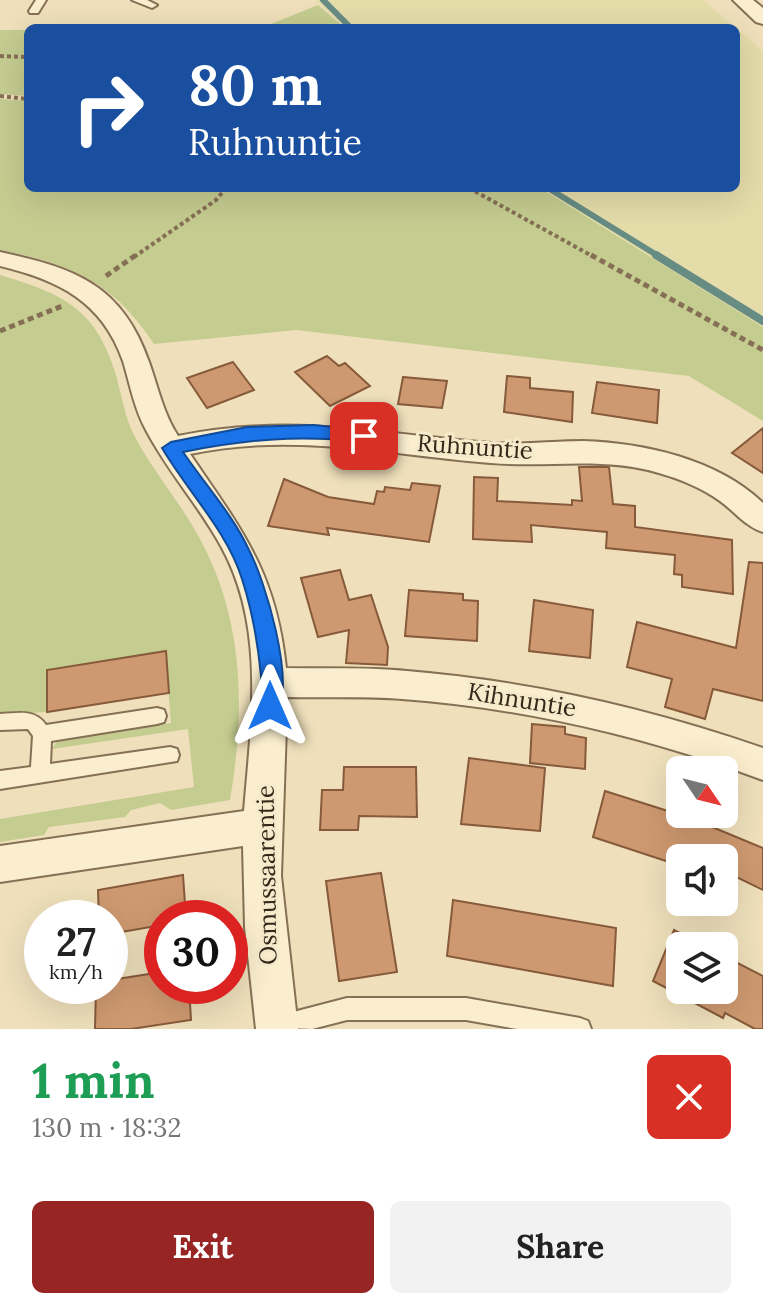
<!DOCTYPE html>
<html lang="en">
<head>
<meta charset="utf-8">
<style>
  body { margin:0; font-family:Lora,serif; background:#f2f2f2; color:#222; height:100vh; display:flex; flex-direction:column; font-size:30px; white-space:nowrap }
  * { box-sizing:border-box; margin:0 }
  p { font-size:26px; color:#767676 }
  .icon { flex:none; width:44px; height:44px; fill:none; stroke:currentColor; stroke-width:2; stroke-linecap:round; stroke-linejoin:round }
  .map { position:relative; height:1029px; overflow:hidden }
  .details { display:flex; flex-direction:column; background:#fff; flex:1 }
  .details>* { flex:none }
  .banner { position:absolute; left:24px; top:24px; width:716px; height:168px; border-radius:12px; box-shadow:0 8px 32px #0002; background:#1a4fa0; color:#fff; overflow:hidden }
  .needle { width:52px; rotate:125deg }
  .buttons { position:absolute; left:666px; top:756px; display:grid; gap:16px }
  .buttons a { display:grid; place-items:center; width:72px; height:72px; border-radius:12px; background:#fff; box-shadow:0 8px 32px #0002; font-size:40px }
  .speed { position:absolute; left:24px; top:900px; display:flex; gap:16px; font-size:40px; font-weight:700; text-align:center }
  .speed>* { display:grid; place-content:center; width:104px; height:104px; border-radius:50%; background:#fff; box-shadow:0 8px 32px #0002; line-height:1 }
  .speed small { font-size:20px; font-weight:400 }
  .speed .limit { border:12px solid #d22; background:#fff; color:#111 }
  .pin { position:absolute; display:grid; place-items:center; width:68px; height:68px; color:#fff; margin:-34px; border-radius:16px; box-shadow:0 4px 12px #0006 }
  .me { position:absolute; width:88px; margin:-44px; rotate:0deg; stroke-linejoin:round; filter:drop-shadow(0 0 6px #0008) }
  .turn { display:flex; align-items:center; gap:28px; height:168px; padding:0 32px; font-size:36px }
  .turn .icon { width:104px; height:104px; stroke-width:2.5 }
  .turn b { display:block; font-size:56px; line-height:68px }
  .round { display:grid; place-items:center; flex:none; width:84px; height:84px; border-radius:12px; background:#f2f2f2 }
  .summary { display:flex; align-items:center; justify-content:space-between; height:136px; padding:0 32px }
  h1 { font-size:48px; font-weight:700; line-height:60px; color:#1e9e55 }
  .primary-button { display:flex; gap:16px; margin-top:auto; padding:16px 32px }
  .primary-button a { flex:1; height:92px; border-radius:12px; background:#962524; color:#fff; font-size:32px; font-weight:700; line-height:92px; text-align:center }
  .primary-button a+a { background:#f2f2f2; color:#222 }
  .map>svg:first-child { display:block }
</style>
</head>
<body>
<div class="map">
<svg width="763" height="1029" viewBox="0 0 763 1029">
  <rect width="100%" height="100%" fill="#efe0bb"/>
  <path fill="#e4dca9" d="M 315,0 L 703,0 L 763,51 L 763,327 L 540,188 L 736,188 L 736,28 L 345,28 Z"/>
  <path fill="#c4cc90" d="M 318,5 L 345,28 L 261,28 Z
    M 0,30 L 28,30 L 28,96 L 0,94 Z
    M 0,99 L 28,101 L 28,188 L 540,188 L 763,327 L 763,421 L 689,376 L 296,330 L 154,344 C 113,282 72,264 0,250 Z
    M 0,275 C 63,294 96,308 116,375 C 121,394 125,416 133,433 C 150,467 176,497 195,530 C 244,614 246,707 230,800 L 171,810 L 160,803 L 131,810 L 125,817 L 49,827 L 44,835 L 0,842 L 0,819 L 194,787 L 188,729 L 52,749 L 57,741 L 171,723 L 165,652 L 47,670 L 47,712 L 0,715 Z"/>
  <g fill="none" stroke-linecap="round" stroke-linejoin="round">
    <path stroke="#678c84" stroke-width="6" d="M 323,0 L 351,28
      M 548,188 L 660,257"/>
    <path stroke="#678c84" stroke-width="8" d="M 656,255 L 763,321"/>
  </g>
  <path fill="#ce9970" stroke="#865a3a" stroke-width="2" d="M 327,356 L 339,366 L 345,363 L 370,386 L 330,406 L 295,372 Z
    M 233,362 L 254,390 L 207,408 L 187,378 Z
    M 507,376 L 530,378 L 530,388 L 573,392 L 572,422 L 504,412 Z
    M 403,377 L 447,381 L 442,408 L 398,404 Z
    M 597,382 L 659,390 L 657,423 L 592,413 Z
    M 763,428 L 763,473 L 732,453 Z
    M 579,467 L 609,467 L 613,504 L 635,506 L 635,527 L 732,540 L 733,594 L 682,587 L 682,575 L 674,574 L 675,555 L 606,548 L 607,532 L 531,525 L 532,542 L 473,539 L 474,477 L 498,478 L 497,501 L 572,505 L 572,500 L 582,501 Z
    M 284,479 L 328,497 L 374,504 L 377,491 L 384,492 L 385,487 L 410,490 L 412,483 L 440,486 L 429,542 L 327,528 L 329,535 L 268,526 Z
    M 749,562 L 763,563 L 763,701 L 713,689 L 705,719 L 665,707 L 672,679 L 627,667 L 637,622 L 736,648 Z
    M 340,570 L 349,600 L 371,595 L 388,647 L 387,665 L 346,663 L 349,630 L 318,637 L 301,578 Z
    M 409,590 L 463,594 L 463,600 L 478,601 L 477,641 L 405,636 Z
    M 534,600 L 593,610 L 590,658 L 529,651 Z
    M 166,651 L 169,693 L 47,712 L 47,670 Z
    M 532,724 L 565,727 L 565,734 L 586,738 L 585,769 L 530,763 Z
    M 469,758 L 545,768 L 540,831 L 461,824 Z
    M 344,767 L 416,767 L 417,817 L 359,816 L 358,830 L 320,830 L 322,790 L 343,790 Z
    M 605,791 L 693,819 L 763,848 L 763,890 L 724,871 L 724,858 L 677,858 L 675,864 L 593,837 Z
    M 381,873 L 397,972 L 339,981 L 326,881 Z
    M 183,875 L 186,918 L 162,918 L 162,925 L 110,934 L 110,918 L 99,918 L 98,890 Z
    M 453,900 L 616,928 L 613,986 L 447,956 Z
    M 674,930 L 704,946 L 680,946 L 680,990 L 724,990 L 724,956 L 763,976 L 763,1029 L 755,1029 L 725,1013 L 723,1018 L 653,981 Z
    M 162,972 L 162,986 L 189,986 L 191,1020 L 131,1029 L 95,1029 L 96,986 L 110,986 L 110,980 Z"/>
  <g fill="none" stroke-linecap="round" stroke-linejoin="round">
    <defs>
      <path id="service" d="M 36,0 L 46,0 L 38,13 L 30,13 L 29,11 Z
        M 132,0 L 147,0 L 157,5 L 152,8 Z
        M 157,708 L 164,710 L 166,716 L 164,722 L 157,724 L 51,741 L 50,764 L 170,747 L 177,749 L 179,755 L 177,761 L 0,789 L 0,771 L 31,767 L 33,736 L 28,729 L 0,730 L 0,714 C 19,713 35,709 46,725 Z
        M 347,998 L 466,998 L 580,1018 L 588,1021 L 591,1029 L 517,1029 L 466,1020 L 347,1020 L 312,1029 L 267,1027 L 270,1019 L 278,1016 Z"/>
      <path id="minor" d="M 733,0 L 753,0 L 763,8 L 763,24 L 756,22 Z
        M 0,252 C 74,268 122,284 149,362 C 158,387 163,413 178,436 C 291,413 379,434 491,443 C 522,445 552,441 583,441 C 644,443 717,459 763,503 L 763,532 C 746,527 734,511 720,501 C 702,488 680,479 659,473 C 603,456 548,468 491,463 C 389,455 292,432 190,454 C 242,530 276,572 286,668 C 326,669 367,667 407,671 C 529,681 648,708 763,748 L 763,780 C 647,737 526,708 402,699 C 364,696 325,698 287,697 L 281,876 L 298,1029 L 256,1029 L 245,927 L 243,846 L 0,882 L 0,846 L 244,811 C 251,724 266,629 222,548 C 200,507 168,472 146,430 C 134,408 130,384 123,361 C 102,301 58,280 0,266 Z"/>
    </defs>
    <use href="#service" stroke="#867055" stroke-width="4"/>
    <use href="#minor" stroke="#867055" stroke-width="4"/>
    <path stroke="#867055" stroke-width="4" stroke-dasharray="4 3" stroke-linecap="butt" d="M 0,56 L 28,57
      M 0,96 L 28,99
      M 469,188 L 594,257
      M 134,257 L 216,200 L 226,188"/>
    <path stroke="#867055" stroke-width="5" stroke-dasharray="6 4" stroke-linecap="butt" d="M 591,255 L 763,350
      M 106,276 L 136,255
      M 0,331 L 62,306"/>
    <use href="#service" fill="#faeece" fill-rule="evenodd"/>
    <use href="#minor" fill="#faeece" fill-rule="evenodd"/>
  </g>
  <path fill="#1a73e8" stroke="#114b97" stroke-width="2" d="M 313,425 L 364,430 L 373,436 L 364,442 C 299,435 247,439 183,452 C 204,483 233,515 249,550 C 266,583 294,678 278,712 L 263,712 C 258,701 263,688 261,676 C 258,644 252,610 242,579 C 227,531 188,492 162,448 L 171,442 L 247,427 Z"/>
  <g text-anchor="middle" stroke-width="6" stroke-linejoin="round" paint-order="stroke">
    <g font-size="24" fill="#35281a" stroke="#f6eacb">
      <text transform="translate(475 447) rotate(4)" y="8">Ruhnuntie</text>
      <text transform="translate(522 700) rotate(9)" y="8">Kihnuntie</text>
      <text transform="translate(267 875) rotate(-91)" y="8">Osmussaarentie</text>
    </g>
  </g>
</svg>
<div class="buttons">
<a><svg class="needle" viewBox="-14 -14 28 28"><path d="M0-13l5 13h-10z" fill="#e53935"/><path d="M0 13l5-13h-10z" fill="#767676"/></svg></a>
<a><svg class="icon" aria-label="sound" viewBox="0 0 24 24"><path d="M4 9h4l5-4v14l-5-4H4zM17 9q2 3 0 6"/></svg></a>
<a><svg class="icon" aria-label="layers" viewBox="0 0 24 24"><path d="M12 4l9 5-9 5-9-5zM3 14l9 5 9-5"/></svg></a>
</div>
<div class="speed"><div>27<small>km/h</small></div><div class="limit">30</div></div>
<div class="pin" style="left:364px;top:436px;background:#d93025"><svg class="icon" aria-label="arrive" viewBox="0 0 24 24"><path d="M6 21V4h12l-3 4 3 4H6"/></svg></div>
<svg class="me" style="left:270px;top:706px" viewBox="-20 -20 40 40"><path d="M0-17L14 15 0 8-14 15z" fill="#1a73e8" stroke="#fff" stroke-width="4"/></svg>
<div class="banner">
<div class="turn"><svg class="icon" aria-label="right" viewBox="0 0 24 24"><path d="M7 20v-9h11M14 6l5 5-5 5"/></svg><div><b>80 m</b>Ruhnuntie</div></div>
</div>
</div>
<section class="details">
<div class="summary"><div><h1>1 min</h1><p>130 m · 18:32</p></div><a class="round" style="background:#d93025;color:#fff"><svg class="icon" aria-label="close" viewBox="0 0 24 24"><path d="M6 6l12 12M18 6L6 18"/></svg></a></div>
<div class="primary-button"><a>Exit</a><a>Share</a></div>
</section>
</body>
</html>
